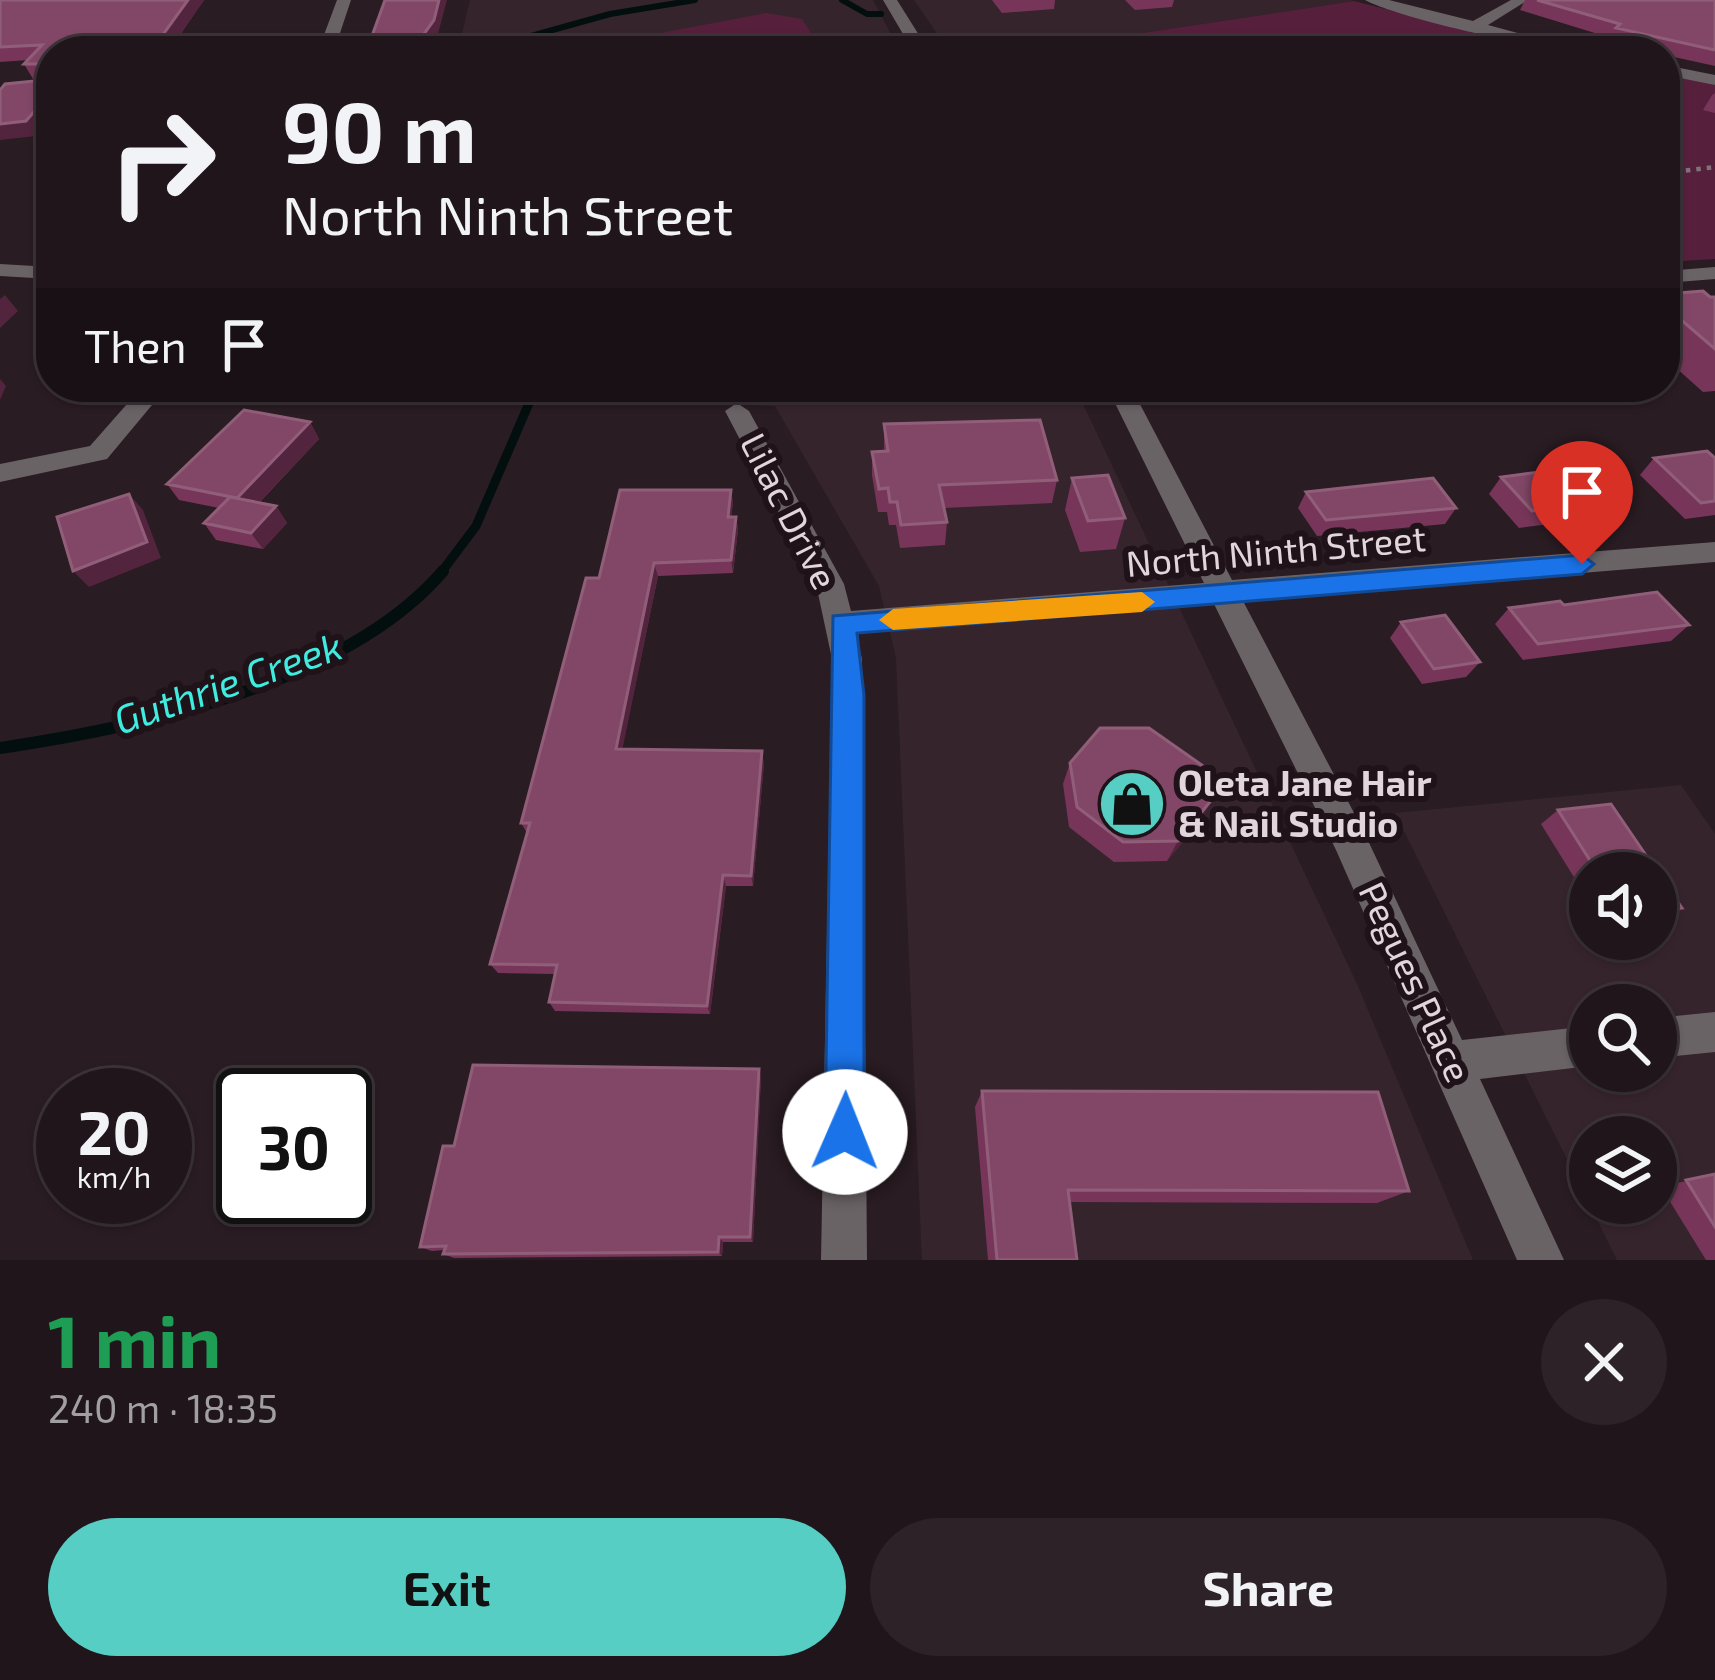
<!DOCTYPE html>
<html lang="en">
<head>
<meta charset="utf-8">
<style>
  body { margin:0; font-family:"Exo 2",sans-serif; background:#2c2227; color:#f1f3f6; height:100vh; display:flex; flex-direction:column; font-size:45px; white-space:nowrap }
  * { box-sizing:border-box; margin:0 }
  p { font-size:39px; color:#a19fa2 }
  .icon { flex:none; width:66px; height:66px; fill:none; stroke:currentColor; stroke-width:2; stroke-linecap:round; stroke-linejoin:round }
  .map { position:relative; height:1260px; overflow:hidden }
  .side { display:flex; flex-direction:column; background:#1f151a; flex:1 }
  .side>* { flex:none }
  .banner { position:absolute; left:36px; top:36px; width:1644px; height:366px; border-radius:48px; box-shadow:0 3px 9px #0004,0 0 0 3px #3c3439; background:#1f151a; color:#f1f3f6; overflow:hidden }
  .controls { position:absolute; left:1569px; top:852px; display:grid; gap:24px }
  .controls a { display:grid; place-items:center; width:108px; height:108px; border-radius:50%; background:#1f151a; box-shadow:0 3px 9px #0004,0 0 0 3px #3c3439; font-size:60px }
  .speed { position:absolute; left:36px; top:1068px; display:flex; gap:24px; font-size:60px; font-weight:700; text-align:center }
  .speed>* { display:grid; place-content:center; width:156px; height:156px; border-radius:50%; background:#1f151a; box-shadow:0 3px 9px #0004,0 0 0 3px #3c3439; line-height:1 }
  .speed small { font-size:30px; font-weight:400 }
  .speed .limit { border:6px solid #111; border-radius:18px; background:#fff; color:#111 }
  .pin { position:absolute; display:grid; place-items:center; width:102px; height:102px; color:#fff; margin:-123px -51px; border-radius:50% 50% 50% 0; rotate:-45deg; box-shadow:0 0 12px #0007 }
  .pin .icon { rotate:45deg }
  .me { position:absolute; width:132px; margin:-66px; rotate:1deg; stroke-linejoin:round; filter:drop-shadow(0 0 9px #0008) }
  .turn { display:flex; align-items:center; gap:42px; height:252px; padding:0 48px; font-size:54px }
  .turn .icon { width:156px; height:156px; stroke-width:2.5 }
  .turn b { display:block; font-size:84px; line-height:102px }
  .then { display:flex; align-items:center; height:114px; padding:0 48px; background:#0003; gap:24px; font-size:45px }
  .round { display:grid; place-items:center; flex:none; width:126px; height:126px; border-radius:63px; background:#2c2227 }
  .headline { display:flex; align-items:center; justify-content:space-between; height:204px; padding:0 48px }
  h1 { font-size:72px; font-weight:700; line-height:90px; color:#1e9e55 }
  .cta { display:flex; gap:24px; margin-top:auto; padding:24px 48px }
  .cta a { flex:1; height:138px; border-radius:72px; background:#56cec4; color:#111; font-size:48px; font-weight:700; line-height:138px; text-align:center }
  .cta a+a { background:#2c2227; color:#f1f3f6 }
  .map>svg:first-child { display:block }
</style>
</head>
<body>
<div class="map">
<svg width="1715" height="1260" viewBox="0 0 1715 1260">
  <rect width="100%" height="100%" fill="#291c22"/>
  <path fill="#36242d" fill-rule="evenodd" d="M 470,0 L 873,0 L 900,51 L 458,51 Z
    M 914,0 L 1351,0 L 1354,1 L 1023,51 L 949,51 Z
    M 714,387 L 1075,387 L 1357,984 L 1473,1260 L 922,1260 L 896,658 L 879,586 L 775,406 L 709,403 Z
    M 1681,785 L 1715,834 L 1715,1260 L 1617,1260 L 1395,813 ZM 1590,873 L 1656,873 L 1656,939 L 1590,939 ZM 1590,1005 L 1656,1005 L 1656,1071 L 1590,1071 ZM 1590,1137 L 1656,1137 L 1656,1203 L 1590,1203 Z"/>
  <path fill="#56203d" d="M 1354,1 L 1550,51 L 1023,51 Z
    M 766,13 L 802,19 L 822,51 L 566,51 Z
    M 1665,75 L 1715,84 L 1715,259 L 1665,262 Z"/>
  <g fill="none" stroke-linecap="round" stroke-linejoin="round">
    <path stroke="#020f0e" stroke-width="6" d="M 842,0 L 867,14 L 881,14
      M 477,51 L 610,14 L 695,0"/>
    <path stroke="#020f0e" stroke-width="9" d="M 440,574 L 476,526 L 536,387"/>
    <path stroke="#020f0e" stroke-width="12" d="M 0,748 C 141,727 346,684 443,571"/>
    <path stroke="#7f7378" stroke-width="4.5" stroke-dasharray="4.5 6" stroke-linecap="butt" d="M 1665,173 L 1715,167"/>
    <path fill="#6a6366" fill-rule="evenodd" d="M 337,0 L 351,0 L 334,51 L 318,51 Z
      M 883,0 L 897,0 L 929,51 L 913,51 Z
      M 1365,0 L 1389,0 L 1473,21 L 1511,0 L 1528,0 L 1488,25 L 1584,51 C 1544,51 1398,18 1365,0 Z
      M 1665,65 L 1715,75 L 1715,85 L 1665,75 Z
      M 0,264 L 51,267 L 51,279 L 0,276 Z
      M 1715,267 L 1715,279 L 1665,283 L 1665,271 Z
      M 142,387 L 167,387 L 107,459 L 0,482 L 0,464 L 90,446 Z
      M 1107,387 L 1131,387 L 1232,580 L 1715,542 L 1715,562 L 1243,601 L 1363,830 L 1462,1040 L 1590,1026 L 1590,1066 L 1480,1079 L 1564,1260 L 1517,1260 L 1336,850 L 1214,604 L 856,633 L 862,659 L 867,1260 L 821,1260 L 832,659 L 816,584 L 725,411 L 737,403 L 749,411 L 844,584 L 851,611 L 1204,583 Z
      M 1715,1012 L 1715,1052 L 1656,1058 L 1656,1018 Z"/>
  </g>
  <path fill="#773659" d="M 0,0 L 204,0 L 169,51 L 51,51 L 36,136 L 45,79 L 33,79 L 24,64 L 28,60 L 0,62 Z
    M 992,0 L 1055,0 L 1054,9 L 1002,13 Z
    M 1125,0 L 1174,0 L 1172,7 L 1135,10 Z
    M 1525,0 L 1715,0 L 1715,66 L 1665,55 L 1665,51 L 1649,51 L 1609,42 L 1611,38 L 1520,10 Z
    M 1715,93 L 1715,113 L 1703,110 L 1712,95 Z
    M 1665,294 L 1715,297 L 1715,391 L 1703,392 L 1665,358 Z
    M 297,387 L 346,387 L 349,392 L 299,390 Z
    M 355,387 L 431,387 L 425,396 L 358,393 Z
    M 310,422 L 319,439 L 259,503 L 276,506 L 287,523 L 263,549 L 216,540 L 204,523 L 219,508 L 179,500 L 167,484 Z
    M 884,424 L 1057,480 L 1052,503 L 944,508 L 947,522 L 945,545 L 900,548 L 896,525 L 889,525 L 887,512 L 878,512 L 872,475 L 872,452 L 884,451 Z
    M 1654,458 L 1715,458 L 1715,515 L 1685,519 L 1640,475 Z
    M 1501,477 L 1579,505 L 1565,522 L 1519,528 L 1489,494 Z
    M 1072,478 L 1125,518 L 1116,549 L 1080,552 L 1065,510 Z
    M 731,490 L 733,503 L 731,517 L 736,517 L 738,530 L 733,573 L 658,576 L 622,749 L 764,763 L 753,886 L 726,886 L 710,1014 L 555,1011 L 549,1002 L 555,974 L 498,973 L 490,964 L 527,833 L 521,823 L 599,578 Z
    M 1306,492 L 1456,508 L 1445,524 L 1317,536 L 1298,508 Z
    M 1564,605 L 1689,625 L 1671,641 L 1523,660 L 1495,624 L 1509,608 Z
    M 1401,622 L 1480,662 L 1466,677 L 1422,684 L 1390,638 Z
    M 1070,763 L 1202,818 L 1167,861 L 1114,862 L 1069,827 L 1063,784 Z
    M 1611,804 L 1682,908 L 1661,921 L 1656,921 L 1656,873 L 1590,873 L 1590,903 L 1541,824 L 1558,810 Z
    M 761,1077 L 753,1242 L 723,1242 L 722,1256 L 454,1258 L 443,1254 L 444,1250 L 432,1251 L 420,1247 L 454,1146 Z
    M 982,1091 L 1409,1191 L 1377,1203 L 1070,1202 L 1077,1260 L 988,1260 L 975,1107 Z
    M 1715,1174 L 1715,1260 L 1706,1260 L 1661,1187 Z"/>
  <path fill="#53243d" d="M 188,0 L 204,0 L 169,51 L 165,51 L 159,40 Z
    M 439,0 L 447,0 L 438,34 L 427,51 L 417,51 L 421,38 Z
    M 390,35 L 395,49 L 377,50 L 372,36 Z
    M 51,92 L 51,117 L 36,136 L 0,140 L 0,124 Z
    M 5,295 L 18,311 L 0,328 L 0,299 Z
    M 0,379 L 6,386 L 0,400 Z
    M 310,422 L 319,439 L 248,514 L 237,498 Z
    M 731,490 L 733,503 L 729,530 L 728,517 Z
    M 129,494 L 143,510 L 161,558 L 89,587 L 73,571 Z
    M 276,506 L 287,523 L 263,549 L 251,533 Z
    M 736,517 L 738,530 L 733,573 L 731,560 Z
    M 654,563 L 658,576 L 620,761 L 616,749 Z
    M 762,751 L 764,763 L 753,886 L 751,876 Z
    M 1214,797 L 1202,818 L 1167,861 L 1178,841 Z
    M 723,875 L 726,886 L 710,1014 L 707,1006 Z
    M 759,1069 L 761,1077 L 753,1242 L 750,1237 Z
    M 719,1237 L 723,1242 L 722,1256 L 718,1252 Z"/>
  <path fill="#824767" stroke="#915e79" stroke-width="3" d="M 0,0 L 188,0 L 159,40 L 91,45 L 86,51 L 51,51 L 51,92 L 26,121 L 0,124 L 0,90 L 5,84 L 45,80 L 45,64 L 24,64 L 42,45 L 0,47 Z
    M 385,0 L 439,0 L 434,20 L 421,38 L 417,51 L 384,51 L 390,35 L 372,36 Z
    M 1537,0 L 1715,0 L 1715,50 L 1616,28 L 1620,24 Z
    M 1703,291 L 1710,297 L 1715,297 L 1715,349 L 1665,306 L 1665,294 Z
    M 244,410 L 310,422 L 237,498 L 167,484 Z
    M 1040,420 L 1057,480 L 939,485 L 947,522 L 901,525 L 897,502 L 890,502 L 888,488 L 879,489 L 872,452 L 888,451 L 884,424 Z
    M 1707,451 L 1715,458 L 1715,501 L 1701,503 L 1654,458 Z
    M 1547,471 L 1579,505 L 1532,511 L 1501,477 Z
    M 1108,475 L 1125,518 L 1088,521 L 1072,478 Z
    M 1433,478 L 1456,508 L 1326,520 L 1306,492 Z
    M 620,490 L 731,490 L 728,517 L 736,517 L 731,560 L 654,563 L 616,749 L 762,751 L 751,876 L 723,875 L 707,1006 L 549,1002 L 557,965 L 490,964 L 530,823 L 521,823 L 586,578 L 599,578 Z
    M 129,494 L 147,542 L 73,571 L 57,517 Z
    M 230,497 L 276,506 L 251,533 L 204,523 Z
    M 1657,592 L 1689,625 L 1538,644 L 1509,608 L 1560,601 L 1564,605 Z
    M 1445,615 L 1480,662 L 1434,669 L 1401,622 Z
    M 1100,728 L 1149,728 L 1206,768 L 1214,797 L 1178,841 L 1123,842 L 1077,807 L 1070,763 Z
    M 1611,804 L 1682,908 L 1656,911 L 1656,873 L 1598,873 L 1558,810 Z
    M 473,1065 L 759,1069 L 750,1237 L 719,1237 L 718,1252 L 443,1254 L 446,1246 L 420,1247 L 443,1146 L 454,1146 Z
    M 982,1091 L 1378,1092 L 1409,1191 L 1068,1190 L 1077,1260 L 997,1260 Z
    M 1715,1174 L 1715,1227 L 1686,1180 Z"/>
  <path fill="#1a73e8" stroke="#114b97" stroke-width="3" d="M 1582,555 L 1594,564 L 1582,574 L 857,633 L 864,695 L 864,1132 L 859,1146 L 845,1152 L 831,1146 L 825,1132 L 833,616 Z"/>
  <path fill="#f59e0b" d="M 1142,592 L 1155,602 L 1142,612 L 893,630 L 879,620 L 893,609 Z"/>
  <defs>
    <symbol id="shop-disc" viewBox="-11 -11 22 22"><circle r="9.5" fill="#56cec4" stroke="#1f1219"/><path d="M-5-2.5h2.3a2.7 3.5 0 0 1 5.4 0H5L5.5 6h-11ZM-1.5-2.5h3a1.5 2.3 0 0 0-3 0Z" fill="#111"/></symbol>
  </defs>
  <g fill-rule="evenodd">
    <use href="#shop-disc" x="1094" y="766" width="76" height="76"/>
  </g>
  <g text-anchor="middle" stroke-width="12" stroke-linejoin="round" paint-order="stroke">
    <g font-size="36" fill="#e0d6db" stroke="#1f1219">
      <text transform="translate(789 511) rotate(63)" y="13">Lilac Drive</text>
      <text transform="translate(1276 551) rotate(-5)" y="13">North Ninth Street</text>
      <text transform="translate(1415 982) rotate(65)" y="13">Pegues Place</text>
    </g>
    <g font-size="36" font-weight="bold" fill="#e0d6db" stroke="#1f1219" text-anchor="start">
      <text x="1178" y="796">Oleta Jane Hair<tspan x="1178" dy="41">&amp; Nail Studio</tspan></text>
    </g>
    <g font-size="39" font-style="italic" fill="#3eece0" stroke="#1f1219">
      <text transform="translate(228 683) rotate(-19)" y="14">Guthrie Creek</text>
    </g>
  </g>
</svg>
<div class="controls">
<a><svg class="icon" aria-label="sound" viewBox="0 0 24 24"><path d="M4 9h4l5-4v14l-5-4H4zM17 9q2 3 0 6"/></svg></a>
<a><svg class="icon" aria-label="search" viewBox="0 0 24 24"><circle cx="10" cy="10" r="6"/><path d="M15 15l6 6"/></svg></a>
<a><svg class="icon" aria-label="layers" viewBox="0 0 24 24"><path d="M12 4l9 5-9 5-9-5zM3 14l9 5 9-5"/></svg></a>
</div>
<div class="speed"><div>20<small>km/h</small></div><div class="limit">30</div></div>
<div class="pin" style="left:1582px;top:564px;background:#d93025"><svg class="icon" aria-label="arrive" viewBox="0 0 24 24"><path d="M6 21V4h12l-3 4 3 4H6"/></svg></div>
<svg class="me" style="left:845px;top:1132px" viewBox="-20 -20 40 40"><circle r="19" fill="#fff"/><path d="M0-13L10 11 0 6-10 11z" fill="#1a73e8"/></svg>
<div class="banner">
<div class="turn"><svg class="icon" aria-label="right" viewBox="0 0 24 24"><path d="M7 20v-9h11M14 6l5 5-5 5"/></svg><div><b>90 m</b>North Ninth Street</div></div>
<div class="then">Then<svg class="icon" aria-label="arrive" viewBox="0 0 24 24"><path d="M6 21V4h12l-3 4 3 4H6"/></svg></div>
</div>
</div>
<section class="side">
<div class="headline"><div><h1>1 min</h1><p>240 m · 18:35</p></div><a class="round"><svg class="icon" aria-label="close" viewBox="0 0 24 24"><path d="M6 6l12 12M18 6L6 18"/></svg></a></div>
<div class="cta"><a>Exit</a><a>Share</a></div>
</section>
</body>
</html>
